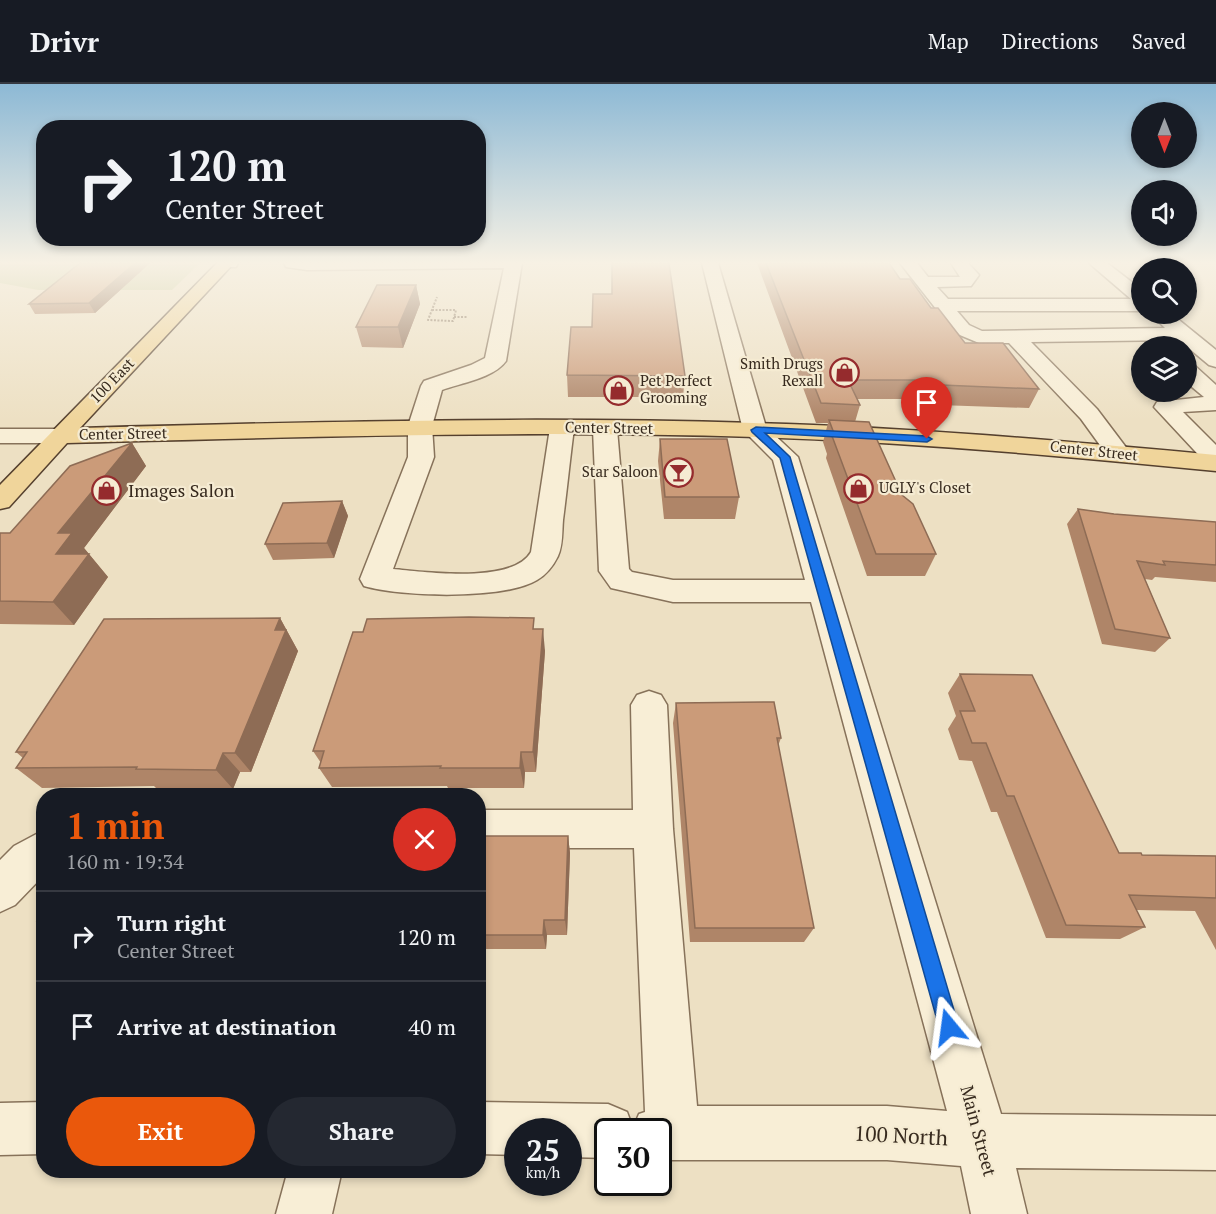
<!DOCTYPE html>
<html lang="en">
<head>
<meta charset="utf-8">
<style>
  body { margin:0; font-family:"PT Serif",serif; background:#242831; color:#f1f3f6; height:100vh; display:flex; flex-direction:column; font-size:22px; white-space:nowrap }
  * { box-sizing:border-box; margin:0 }
  p { font-size:20px; color:#9ea1a6 }
  .icon { flex:none; width:33px; height:33px; fill:none; stroke:currentColor; stroke-width:2; stroke-linecap:round; stroke-linejoin:round }
  .map { position:relative; flex:1; overflow:hidden }
  .details { position:absolute; left:36px; top:704px; width:450px; height:390px; display:flex; flex-direction:column; background:#171b24; border-radius:24px; box-shadow:0 3px 9px #0003 }
  .details>* { flex:none }
  .banner { position:absolute; left:36px; top:36px; width:450px; height:126px; border-radius:24px; box-shadow:0 3px 9px #0003; background:#171b24; color:#f1f3f6; overflow:hidden }
  .needle { width:39px; rotate:180deg }
  .tools { position:absolute; left:1131px; top:18px; display:grid; gap:12px }
  .tools a { display:grid; place-items:center; width:66px; height:66px; border-radius:50%; background:#171b24; box-shadow:0 3px 9px #0003; font-size:30px }
  .speed { position:absolute; left:504px; top:1034px; display:flex; gap:12px; font-size:30px; font-weight:700; text-align:center }
  .speed>* { display:grid; place-content:center; width:78px; height:78px; border-radius:50%; background:#171b24; box-shadow:0 3px 9px #0003; line-height:1 }
  .speed small { font-size:15px; font-weight:400 }
  .speed .limit { border:3px solid #111; border-radius:9px; background:#fff; color:#111 }
  .pin { position:absolute; display:grid; place-items:center; width:51px; height:51px; color:#fff; margin:-62px -26px; border-radius:50% 50% 50% 0; rotate:-45deg; box-shadow:0 0 6px #0007 }
  .pin .icon { rotate:45deg }
  .me { position:absolute; width:66px; margin:-33px; rotate:344deg; stroke-linejoin:round; filter:drop-shadow(0 0 4px #0008) }
  .turn { display:flex; align-items:center; gap:21px; height:126px; padding:0 30px; font-size:27px }
  .turn .icon { width:78px; height:78px; stroke-width:2.5 }
  .turn b { display:block; font-size:42px; line-height:51px }
  .round { display:grid; place-items:center; flex:none; width:63px; height:63px; border-radius:32px; background:#242831 }
  .head { display:flex; align-items:center; justify-content:space-between; height:102px; padding:0 30px }
  h1 { font-size:36px; font-weight:600; line-height:45px; color:#ea580c }
  .primary-button { display:flex; gap:12px; margin-top:auto; padding:12px 30px }
  .primary-button a { flex:1; height:69px; border-radius:36px; background:#ea580c; color:#fff; font-size:24px; font-weight:600; line-height:69px; text-align:center }
  .primary-button a+a { background:#242831; color:#f1f3f6 }
  ul { padding:0; list-style:none }
  li { display:flex; align-items:center; gap:18px; height:90px; padding:0 30px; border-top:2px solid #363941 }
  li div { flex:1 }
  li b { display:block; font-size:22px }
  li em { font-style:normal }
  header { display:flex; align-items:center; gap:36px; box-sizing:border-box; height:84px; padding:0 30px; background:#171b24; border-bottom:2px solid #363941 }
  header strong { font-size:28px }
  nav { display:flex; gap:33px; margin-inline-start:auto; font-size:21px }
  .map>svg:first-child { display:block }
</style>
</head>
<body>
<header>
<strong>Drivr</strong>
<nav><a>Map</a><a>Directions</a><a>Saved</a></nav>
</header>
<div class="map">
<svg width="1216" height="1130" viewBox="0 0 1216 1130">
  <rect width="100%" height="100%" fill="#ede0c3"/>
  <path fill="#c5cb97" d="M 0,179 L 200,179 L 172,206 L 38,206 L 0,199 Z"/>
  <g fill="none" stroke-linecap="round" stroke-linejoin="round">
    <defs>
      <path id="minor" d="M 218,179 L 238,179 L 236,183 L 220,183 Z
        M 284,179 L 522,179 L 506,277 C 494,294 461,299 442,306 L 432,342 L 434,373 L 393,485 C 425,488 513,500 531,468 L 550,344 L 554,339 L 562,337 L 570,339 L 574,344 C 570,375 567,405 563,436 C 562,447 563,461 558,472 C 553,482 547,490 537,496 C 504,516 401,513 364,502 L 360,495 L 408,373 L 408,342 L 421,302 L 424,297 L 471,281 L 485,274 L 504,184 L 307,186 L 286,183 Z
        M 702,179 L 718,179 L 766,343 L 798,373 L 1001,1030 L 1216,1032 L 1216,1086 L 1016,1084 L 1027,1130 L 971,1130 L 961,1082 L 887,1076 L 658,1076 L 658,1047 L 608,1047 L 608,1074 L 568,1073 L 568,1047 L 518,1047 L 518,1071 L 478,1070 L 478,1018 L 608,1020 L 627,1028 L 633,1044 L 639,1030 L 645,1028 L 634,764 L 478,764 L 478,726 L 633,726 L 631,621 L 637,611 L 649,607 L 661,611 L 667,621 L 673,745 L 697,1022 L 887,1022 L 947,1027 L 811,518 L 673,518 L 611,504 L 599,487 L 593,345 L 597,340 L 605,338 L 613,340 L 617,345 L 629,485 L 632,488 L 673,496 L 805,496 L 773,376 L 743,346 Z
        M 900,179 L 917,179 L 928,193 L 960,193 L 951,179 L 968,179 L 979,191 L 971,202 L 937,203 L 948,215 L 1131,215 L 1089,179 L 1107,179 L 1142,206 L 1142,227 L 957,227 L 969,241 L 982,247 L 1165,244 L 1157,236 L 1160,232 L 1174,232 L 1216,266 L 1216,283 L 1209,281 L 1179,256 L 1031,258 L 1097,325 L 1131,370 L 1128,375 L 1119,377 L 1110,375 L 1081,335 L 1009,259 L 979,259 L 955,249 Z
        M 1186,280 L 1194,281 L 1216,301 L 1216,326 L 1183,328 L 1216,361 L 1216,383 L 1207,380 L 1154,323 L 1157,318 L 1204,313 L 1186,298 Z
        M 0,345 L 60,345 L 69,347 L 72,352 L 69,357 L 60,359 L 0,359 Z
        M 44,746 L 44,791 L 15,821 L 0,828 L 0,776 L 14,762 Z
        M 44,1018 L 44,1070 L 0,1071 L 0,1019 Z
        M 288,1086 L 342,1086 L 332,1130 L 276,1130 Z"/>
      <path id="major" d="M 217,179 L 234,179 L 80,344 C 305,338 530,332 754,339 C 909,343 1062,357 1216,371 L 1216,387 C 1063,372 909,358 755,353 C 525,346 296,353 67,359 L 9,423 L 0,425 L 0,401 Z"/>
    </defs>
    <use href="#minor" stroke="#87725a" stroke-width="3"/>
    <use href="#major" stroke="#55402e" stroke-width="3"/>
    <path stroke="#87725a" stroke-width="2" stroke-dasharray="2 1.5" stroke-linecap="butt" d="M 432,226 L 456,226 L 453,237 L 428,236 L 437,213
      M 454,233 L 468,233"/>
    <use href="#minor" fill="#f8eed6" fill-rule="evenodd"/>
    <use href="#major" fill="#f0d59b" fill-rule="evenodd"/>
  </g>
  <path fill="#af8568" d="M 80,179 L 150,179 L 95,229 L 35,230 L 29,220 Z
    M 757,179 L 889,179 L 900,195 L 931,224 L 965,259 L 1039,305 L 1029,324 L 910,320 L 908,315 L 857,315 L 860,321 L 855,338 L 902,411 L 936,470 L 925,492 L 867,492 L 826,374 L 827,370 L 823,358 L 828,339 L 816,339 Z
    M 416,201 L 420,220 L 403,264 L 362,263 L 356,243 Z
    M 567,291 L 685,292 L 683,313 L 568,313 Z
    M 660,355 L 739,413 L 735,435 L 664,435 L 658,377 Z
    M 132,359 L 146,382 L 84,464 L 108,493 L 74,541 L 0,540 L 0,449 L 10,449 Z
    M 342,417 L 348,432 L 334,474 L 273,476 L 265,460 Z
    M 1078,425 L 1114,430 L 1216,438 L 1216,498 L 1155,493 L 1152,496 L 1145,495 L 1170,554 L 1155,568 L 1102,560 L 1067,440 Z
    M 280,534 L 298,567 L 251,688 L 240,688 L 233,705 L 156,704 L 154,702 L 42,704 L 16,684 L 23,674 L 16,668 Z
    M 535,545 L 545,567 L 536,688 L 525,688 L 524,704 L 448,704 L 447,702 L 332,703 L 319,684 L 321,679 L 313,667 Z
    M 960,590 L 1119,769 L 1142,771 L 1216,772 L 1216,866 L 1195,827 L 1136,826 L 1145,843 L 1120,855 L 1046,854 L 997,728 L 991,728 L 972,677 L 959,676 L 948,645 L 956,632 L 948,609 Z
    M 676,619 L 781,654 L 778,662 L 814,844 L 804,858 L 690,858 L 673,639 Z
    M 478,752 L 568,752 L 570,769 L 567,851 L 547,851 L 546,865 L 478,865 Z"/>
  <path fill="#8e6c55" d="M 135,179 L 150,179 L 95,229 L 89,219 Z
    M 416,201 L 420,220 L 403,264 L 398,243 Z
    M 132,359 L 146,382 L 84,464 L 108,493 L 74,541 L 53,518 L 58,449 Z
    M 342,417 L 348,432 L 334,474 L 327,459 Z
    M 280,534 L 298,567 L 251,688 L 235,669 L 275,546 Z
    M 543,545 L 545,567 L 536,688 L 533,668 Z
    M 521,668 L 525,688 L 524,704 L 520,684 Z
    M 223,669 L 240,688 L 233,705 L 216,686 Z
    M 568,752 L 570,769 L 567,851 L 565,836 Z
    M 544,836 L 547,851 L 546,865 L 543,851 Z"/>
  <path fill="#cb9b79" stroke="#8e6c55" stroke-width="1.5" d="M 80,179 L 135,179 L 89,219 L 29,220 Z
    M 612,179 L 669,179 L 685,292 L 567,291 L 571,243 L 592,243 L 593,210 L 612,210 Z
    M 766,179 L 889,179 L 900,195 L 910,195 L 931,224 L 938,224 L 965,259 L 1003,259 L 1039,305 L 918,300 L 915,296 L 848,296 L 860,321 L 821,319 Z
    M 377,201 L 416,201 L 398,243 L 356,243 Z
    M 829,336 L 869,338 L 902,411 L 913,420 L 936,470 L 876,470 L 832,352 L 835,352 Z
    M 660,355 L 727,355 L 739,413 L 665,413 Z
    M 132,359 L 58,449 L 72,449 L 56,470 L 89,470 L 53,518 L 0,517 L 0,449 L 10,449 L 70,382 Z
    M 342,417 L 327,459 L 265,460 L 283,419 Z
    M 1078,425 L 1114,430 L 1216,438 L 1216,481 L 1163,477 L 1165,481 L 1137,477 L 1170,554 L 1115,545 Z
    M 469,533 L 534,534 L 533,545 L 543,545 L 533,668 L 521,668 L 520,684 L 440,684 L 441,682 L 319,684 L 324,667 L 313,667 L 353,548 L 363,548 L 367,535 Z
    M 280,534 L 275,546 L 286,546 L 235,669 L 223,669 L 216,686 L 136,685 L 137,683 L 16,684 L 27,668 L 16,668 L 104,535 Z
    M 960,590 L 1032,591 L 1119,769 L 1141,769 L 1142,771 L 1216,772 L 1216,814 L 1129,811 L 1145,843 L 1066,841 L 1014,712 L 1007,712 L 986,659 L 972,659 L 960,627 L 975,627 Z
    M 774,618 L 781,654 L 777,654 L 814,844 L 695,844 L 676,619 Z
    M 478,752 L 568,752 L 565,836 L 544,836 L 543,851 L 478,851 Z
    M 44,824 L 44,837 L 37,837 Z"/>
  <linearGradient id="sky" x2="0" y2="1"><stop stop-color="#8db9d5"/><stop offset="0.53" stop-color="#f7f1e4"/><stop offset="1" stop-color="#f7f1e4" stop-opacity="0"/></linearGradient>
  <rect width="1216" height="337" fill="url(#sky)"/>
  <path fill="#1a73e8" stroke="#114b97" stroke-width="1.5" d="M 756,343 L 927,352 L 932,355 L 927,358 L 765,349 L 790,373 L 959,943 L 956,950 L 949,953 L 942,950 L 939,943 L 780,374 L 752,348 L 751,346 Z"/>
  <defs>
    <symbol id="shop-ring" viewBox="-11 -11 22 22"><circle r="9.5" fill="#f5ebd2" stroke="#952b2d" stroke-width="1.5"/><path d="M-5-2.5h2.3a2.7 3.5 0 0 1 5.4 0H5L5.5 6h-11ZM-1.5-2.5h3a1.5 2.3 0 0 0-3 0Z" fill="#952b2d"/></symbol>
    <symbol id="bar-ring" viewBox="-11 -11 22 22"><circle r="9.5" fill="#f5ebd2" stroke="#952b2d" stroke-width="1.5"/><path d="M-6-5H6L.8 .8V4.5H3.5V6h-7V4.5H-.8V.8Z" fill="#952b2d"/></symbol>
  </defs>
  <g fill-rule="evenodd">
    <use href="#shop-ring" x="828" y="272" width="33" height="33"/>
    <use href="#shop-ring" x="602" y="290" width="33" height="33"/>
    <use href="#bar-ring" x="662" y="372" width="33" height="33"/>
    <use href="#shop-ring" x="842" y="388" width="33" height="33"/>
    <use href="#shop-ring" x="90" y="390" width="33" height="33"/>
  </g>
  <g text-anchor="middle" stroke-width="4.5" stroke-linejoin="round" paint-order="stroke">
    <g font-size="15" fill="#372a1e" stroke="#f5ebd2" text-anchor="end">
      <text x="823" y="285">Smith Drugs<tspan x="823" dy="17">Rexall</tspan></text>
      <text x="640" y="302" text-anchor="start">Pet Perfect<tspan x="640" dy="17">Grooming</tspan></text>
      <text x="658" y="393">Star Saloon</text>
      <text x="879" y="409" text-anchor="start">UGLY's Closet</text>
    </g>
    <g font-size="15" fill="#372a1e" stroke="#f5ebd2">
      <text transform="translate(112 297) rotate(-46)" y="5">100 East</text>
      <text transform="translate(609 344) rotate(1)" y="5">Center Street</text>
      <text transform="translate(123 350) rotate(-1)" y="5">Center Street</text>
      <text transform="translate(1094 367) rotate(6)" y="5">Center Street</text>
    </g>
    <g font-size="18" fill="#372a1e" stroke="#f5ebd2" text-anchor="start">
      <text x="128" y="413">Images Salon</text>
    </g>
    <g font-size="18" fill="#372a1e" stroke="#f5ebd2">
      <text transform="translate(978 1047) rotate(75)" y="6">Main Street</text>
    </g>
    <g font-size="21" fill="#372a1e" stroke="#f5ebd2">
      <text transform="translate(901 1052) rotate(3)" y="7">100 North</text>
    </g>
  </g>
</svg>
<div class="tools">
<a><svg class="needle" viewBox="-14 -14 28 28"><path d="M0-13l5 13h-10z" fill="#e53935"/><path d="M0 13l5-13h-10z" fill="#9ea1a6"/></svg></a>
<a><svg class="icon" aria-label="sound" viewBox="0 0 24 24"><path d="M4 9h4l5-4v14l-5-4H4zM17 9q2 3 0 6"/></svg></a>
<a><svg class="icon" aria-label="search" viewBox="0 0 24 24"><circle cx="10" cy="10" r="6"/><path d="M15 15l6 6"/></svg></a>
<a><svg class="icon" aria-label="layers" viewBox="0 0 24 24"><path d="M12 4l9 5-9 5-9-5zM3 14l9 5 9-5"/></svg></a>
</div>
<div class="speed"><div>25<small>km/h</small></div><div class="limit">30</div></div>
<div class="pin" style="left:927px;top:355px;background:#d93025"><svg class="icon" aria-label="arrive" viewBox="0 0 24 24"><path d="M6 21V4h12l-3 4 3 4H6"/></svg></div>
<svg class="me" style="left:949px;top:943px" viewBox="-20 -20 40 40"><path d="M0-17L14 15 0 8-14 15z" fill="#1a73e8" stroke="#fff" stroke-width="4"/></svg>
<div class="banner">
<div class="turn"><svg class="icon" aria-label="right" viewBox="0 0 24 24"><path d="M7 20v-9h11M14 6l5 5-5 5"/></svg><div><b>120 m</b>Center Street</div></div>
</div>
<section class="details">
<div class="head"><div><h1>1 min</h1><p>160 m · 19:34</p></div><a class="round" style="background:#d93025;color:#fff"><svg class="icon" aria-label="close" viewBox="0 0 24 24"><path d="M6 6l12 12M18 6L6 18"/></svg></a></div>
<ul>
<li><svg class="icon" aria-label="right" viewBox="0 0 24 24"><path d="M7 20v-9h11M14 6l5 5-5 5"/></svg><div><b>Turn right</b><p>Center Street</p></div><em>120 m</em></li>
<li><svg class="icon" aria-label="arrive" viewBox="0 0 24 24"><path d="M6 21V4h12l-3 4 3 4H6"/></svg><div><b>Arrive at destination</b></div><em>40 m</em></li>
</ul>
<div class="primary-button"><a>Exit</a><a>Share</a></div>
</section>
</div>
</body>
</html>
